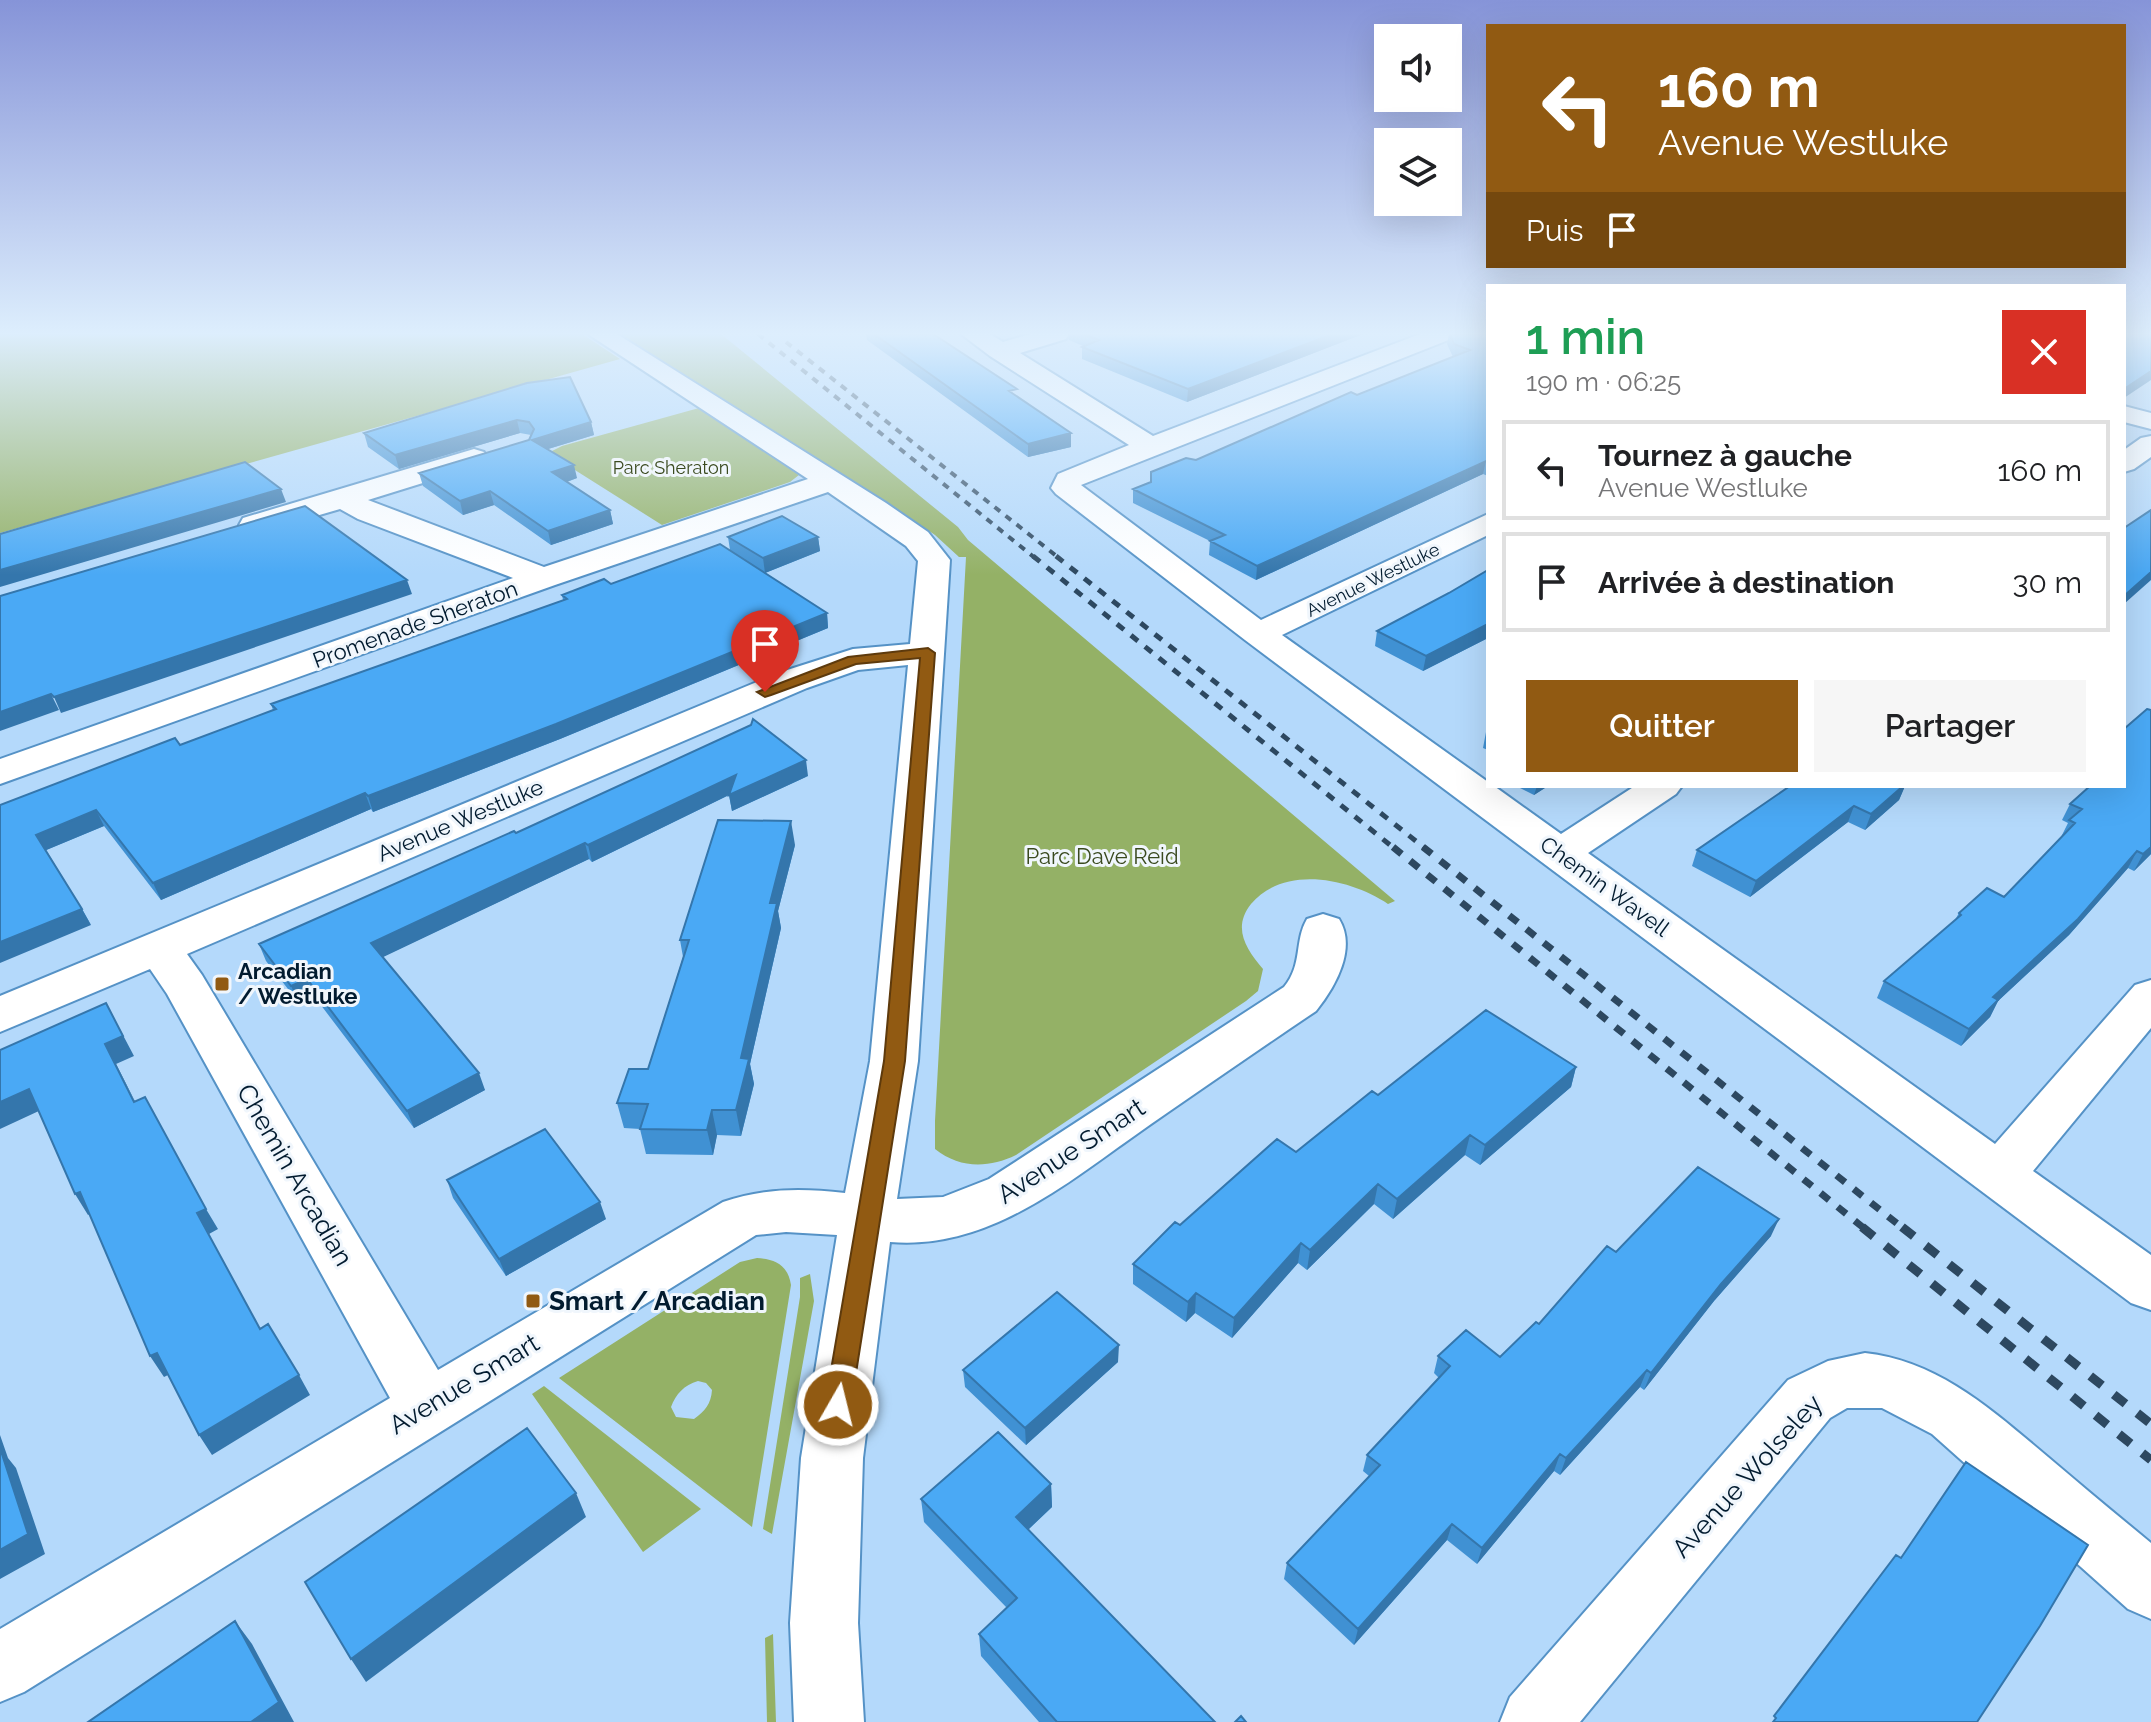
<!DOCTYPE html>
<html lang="fr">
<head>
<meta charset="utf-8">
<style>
  body { margin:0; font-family:Raleway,sans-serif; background:#f6f6f6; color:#202124; height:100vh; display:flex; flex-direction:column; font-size:30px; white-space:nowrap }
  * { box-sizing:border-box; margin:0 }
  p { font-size:26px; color:#757577 }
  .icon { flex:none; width:44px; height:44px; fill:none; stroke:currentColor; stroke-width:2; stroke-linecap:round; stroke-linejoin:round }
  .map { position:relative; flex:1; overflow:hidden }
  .sheet { position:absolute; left:1486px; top:284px; width:640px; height:504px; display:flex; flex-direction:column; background:#fff; border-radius:0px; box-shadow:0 8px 32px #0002 }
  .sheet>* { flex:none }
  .top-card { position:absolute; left:1486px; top:24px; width:640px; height:244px; border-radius:0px; box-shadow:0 8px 32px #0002; background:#915a12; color:#fff; overflow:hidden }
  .tools { position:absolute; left:1374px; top:24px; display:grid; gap:16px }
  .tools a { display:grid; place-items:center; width:88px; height:88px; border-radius:0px; background:#fff; box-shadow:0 8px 32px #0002; font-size:40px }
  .pin { position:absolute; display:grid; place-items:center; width:68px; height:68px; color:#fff; margin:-82px -34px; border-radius:50% 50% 50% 0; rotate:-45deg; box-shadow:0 0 8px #0007 }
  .pin .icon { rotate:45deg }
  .me { position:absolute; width:88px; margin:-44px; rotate:8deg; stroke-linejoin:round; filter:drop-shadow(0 0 6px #0008) }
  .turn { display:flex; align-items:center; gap:28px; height:168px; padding:0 40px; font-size:36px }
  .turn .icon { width:104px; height:104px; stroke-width:2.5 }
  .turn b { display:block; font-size:56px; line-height:68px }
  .then { display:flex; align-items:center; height:76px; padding:0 40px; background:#0003; gap:16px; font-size:30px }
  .round { display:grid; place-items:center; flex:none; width:84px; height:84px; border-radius:0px; background:#f6f6f6 }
  .headline { display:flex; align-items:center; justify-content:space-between; height:136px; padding:0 40px }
  h1 { font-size:48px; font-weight:600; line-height:60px; color:#1e9e55 }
  .primary-button { display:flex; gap:16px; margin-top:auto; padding:16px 40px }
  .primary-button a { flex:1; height:92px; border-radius:0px; background:#915a12; color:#fff; font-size:32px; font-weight:600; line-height:92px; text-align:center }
  .primary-button a+a { background:#f6f6f6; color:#202124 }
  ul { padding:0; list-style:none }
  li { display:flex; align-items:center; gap:24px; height:100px; margin:0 16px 12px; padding:0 24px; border:4px solid #e0e0e0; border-radius:0px }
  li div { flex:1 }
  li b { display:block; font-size:30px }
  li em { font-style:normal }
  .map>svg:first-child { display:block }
</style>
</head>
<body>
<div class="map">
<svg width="2151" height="1722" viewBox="0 0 2151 1722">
  <rect width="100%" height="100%" fill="#b4d9fb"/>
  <path fill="#94b166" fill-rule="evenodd" d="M 0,334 L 582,334 L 620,359 L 0,533 Z
    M 618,334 L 721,334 L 958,527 L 968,540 L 1395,901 L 1388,904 C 1351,879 1285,864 1251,904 C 1232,928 1246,949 1263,969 L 1258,991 L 1246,1001 L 1016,1155 C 989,1168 960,1169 935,1149 L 935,1121 L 966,557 L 959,557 L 935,535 L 883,500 Z
    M 699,408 L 799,475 L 790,482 L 662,525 L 548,453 L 562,446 Z
    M 757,1258 C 775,1259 788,1265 791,1285 L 752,1527 L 559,1378 L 740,1262 ZM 698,1381 L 706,1383 L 712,1390 C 711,1404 705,1411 694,1419 L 676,1417 L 671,1407 C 676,1394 684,1385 698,1381 Z
    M 810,1274 L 814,1301 L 772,1534 L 763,1529 L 800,1297 L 800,1278 Z
    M 544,1386 L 701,1509 L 643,1552 L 532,1394 Z
    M 773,1634 L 776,1722 L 767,1722 L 765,1638 Z"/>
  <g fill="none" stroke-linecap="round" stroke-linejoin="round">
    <defs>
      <path id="street" d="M 588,334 L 617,334 L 886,503 L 928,532 L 950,560 L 918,1061 L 897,1199 L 943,1197 L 989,1179 L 1284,987 C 1303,964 1294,941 1307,919 L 1323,914 L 1339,919 C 1357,948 1336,986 1316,1011 C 1261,1048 1206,1086 1151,1124 C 1073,1178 991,1251 890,1242 L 863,1458 L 858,1623 L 864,1722 L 794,1722 L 790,1623 L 801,1458 L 837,1235 L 786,1232 L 756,1235 L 24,1692 L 0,1702 L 0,1629 L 390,1398 L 167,994 L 150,969 L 0,1032 L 0,996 L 781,672 L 853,649 L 910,644 L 918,561 L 906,546 L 828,492 L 555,585 L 0,784 L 0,759 L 513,578 L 358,519 L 340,509 L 254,534 L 243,532 L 239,525 L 243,518 L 474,449 L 484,452 L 488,458 L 484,464 L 368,500 L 544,567 L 808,479 ZM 908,665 L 870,1061 L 845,1193 C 802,1188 764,1188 723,1202 L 438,1370 L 202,975 L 187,954 L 807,688 L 858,670 Z
        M 961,334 L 990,334 L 1003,342 L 1030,334 L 1069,334 L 1066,339 L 1020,353 L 1153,436 L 1420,334 L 1454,334 L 1451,339 L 1081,485 L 1261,620 L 1488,514 L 1488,535 L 1282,635 L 1488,782 L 1488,786 L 1494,786 L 1561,834 L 1635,786 L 1682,786 L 1676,794 L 1588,853 L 1995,1144 L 2135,985 L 2151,980 L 2151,1028 L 2033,1171 L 2151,1255 L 2151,1310 L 2131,1303 L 1245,640 L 1056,494 L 1051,488 L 1058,474 L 1129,445 L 990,356 Z
        M 2124,406 L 2151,413 L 2151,429 L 2124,422 Z
        M 2151,436 L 2151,457 L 2134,469 L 2124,472 L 2124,450 L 2141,438 Z
        M 1865,1353 C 1939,1361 1993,1411 2048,1457 C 2082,1486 2117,1515 2151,1543 L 2151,1619 L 2128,1609 L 1932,1434 L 1882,1408 L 1847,1408 L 1830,1418 L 1580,1722 L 1500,1722 L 1510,1697 L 1788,1380 L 1828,1361 Z"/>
    </defs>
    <use href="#street" stroke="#5592c6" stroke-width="4"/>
    <use href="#street" fill="#fff" fill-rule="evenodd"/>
    <path stroke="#2d4860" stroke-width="4" stroke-dasharray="7 7" stroke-linecap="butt" d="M 758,334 L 1035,558
      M 786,342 L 1059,558"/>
    <path stroke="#2d4860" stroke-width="5" stroke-dasharray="9 9" stroke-linecap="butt" d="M 1033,556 L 1395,849
      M 1056,556 L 1426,849"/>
    <path stroke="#2d4860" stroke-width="7" stroke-dasharray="11 11" stroke-linecap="butt" d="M 1393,847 L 1865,1229
      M 1423,847 L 1904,1229"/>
    <path stroke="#2d4860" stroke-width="9" stroke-dasharray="15 15" stroke-linecap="butt" d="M 1862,1227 L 2151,1460
      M 1902,1227 L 2151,1424"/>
  </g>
  <path fill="#4091d3" d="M 866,334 L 933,334 L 1017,397 L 1071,447 L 1028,457 L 867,340 Z
    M 1069,334 L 1363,334 L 1187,402 L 1082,359 L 1082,347 L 1083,346 L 1069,340 Z
    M 1449,334 L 1488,334 L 1488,476 L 1483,474 L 1256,580 L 1209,555 L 1210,541 L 1133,503 L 1133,489 L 1151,482 L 1196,460 L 1453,357 L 1447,344 Z
    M 527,383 L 591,422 L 594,435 L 548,449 L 577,478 L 567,482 L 610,510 L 613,524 L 551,545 L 494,505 L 463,515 L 423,486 L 419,473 L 529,440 L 531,435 L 520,433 L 399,469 L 368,447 L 364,433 Z
    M 728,537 L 818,537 L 820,551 L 765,573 L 827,613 L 828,628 L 560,739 L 373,812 L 371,809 L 161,900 L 104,826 L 46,850 L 82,909 L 91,925 L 0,805 L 180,745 L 273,710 L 271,704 L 563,600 L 562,595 L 611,584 L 730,550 Z
    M 1488,570 L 1488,638 L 1423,671 L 1375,646 L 1377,631 L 1449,593 Z
    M 2151,710 L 2151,854 L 2134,871 L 2128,868 L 2069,935 L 1998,1001 L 1990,1017 L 1961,1046 L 1877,998 L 1884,981 L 1955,920 L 1959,913 L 2004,897 L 2061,837 L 2068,823 L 2062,820 L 2070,804 L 2124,786 Z
    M 1488,730 L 1488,750 L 1483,748 L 1486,732 Z
    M 808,776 L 732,811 L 729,795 L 592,862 L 589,859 L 382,957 L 485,1090 L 414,1128 L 314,996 L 299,1003 L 266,961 L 259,944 L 516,833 Z
    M 1516,786 L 1548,786 L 1534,795 Z
    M 1790,786 L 1905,786 L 1899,800 L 1865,830 L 1848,822 L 1750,897 L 1692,866 L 1697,850 Z
    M 795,845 L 778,911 L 781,928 L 750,1064 L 754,1084 L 741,1136 L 717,1135 L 713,1155 L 646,1154 L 640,1129 L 624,1128 L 617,1103 L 648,1069 L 683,957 L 680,940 Z
    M 1576,1067 L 1571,1087 L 1480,1165 L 1465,1155 L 1393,1219 L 1374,1204 L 1307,1270 L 1298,1263 L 1232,1338 L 1195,1313 L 1186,1322 L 1133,1284 L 1133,1264 L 1180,1225 L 1296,1152 L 1378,1095 Z
    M 447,1180 L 606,1219 L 506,1276 L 453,1198 Z
    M 1771,1236 L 1714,1301 L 1644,1390 L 1640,1387 L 1560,1475 L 1554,1471 L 1477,1564 L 1447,1540 L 1354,1645 L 1284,1579 L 1287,1563 L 1369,1476 L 1363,1471 L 1367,1455 L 1439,1378 L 1434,1373 L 1438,1356 L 1500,1357 L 1539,1324 L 1616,1252 Z
    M 1118,1362 L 1026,1445 L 965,1387 L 963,1370 Z
    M 1051,1484 L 1052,1507 L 1028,1530 L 1215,1722 L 1039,1722 L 981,1656 L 979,1634 L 1007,1608 L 924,1522 L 921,1499 Z"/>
  <path fill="#3476ac" d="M 1333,334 L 1363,334 L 1187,402 L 1188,389 Z
    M 2151,371 L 2151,380 L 2124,398 L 2124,389 Z
    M 517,420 L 520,433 L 399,469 L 395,455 Z
    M 591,422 L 594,435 L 535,453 L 532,440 Z
    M 1071,433 L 1071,447 L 1028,457 L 1028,444 Z
    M 1486,461 L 1483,474 L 1256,580 L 1257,566 Z
    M 574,465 L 577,478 L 555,486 L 552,472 Z
    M 281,489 L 286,502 L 0,587 L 0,570 Z
    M 490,491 L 494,505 L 463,515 L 460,501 Z
    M 610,510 L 613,524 L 551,545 L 548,531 Z
    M 818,537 L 820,551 L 765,573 L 763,558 Z
    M 2151,572 L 2151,580 L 2124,604 L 2124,596 Z
    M 407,580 L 412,594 L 61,713 L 54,697 Z
    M 827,613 L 828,628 L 560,739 L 373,812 L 368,796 Z
    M 1488,624 L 1488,638 L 1423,671 L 1426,656 Z
    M 51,694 L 59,710 L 0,731 L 0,712 Z
    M 806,760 L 808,776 L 732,811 L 729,795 L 592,862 L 588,845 L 736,775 Z
    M 1537,786 L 1548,786 L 1534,795 Z
    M 1897,786 L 1905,786 L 1899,800 L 1865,830 L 1871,814 Z
    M 365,793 L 371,809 L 161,900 L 153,883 Z
    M 1854,806 L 1848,822 L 1750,897 L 1756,881 Z
    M 96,810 L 104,826 L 44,851 L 36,835 Z
    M 791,821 L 795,845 L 778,911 L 781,928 L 750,1064 L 754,1084 L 741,1136 L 736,1110 L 741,1058 L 770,903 Z
    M 585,843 L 589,859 L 377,960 L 371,943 Z
    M 2151,847 L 2151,854 L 2134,871 L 2143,854 Z
    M 2137,851 L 2128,868 L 2069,935 L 1998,1001 L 1990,1017 L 1961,1046 L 1969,1029 L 1993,997 Z
    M 82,909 L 91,925 L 0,963 L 0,942 Z
    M 307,979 L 314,996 L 299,1003 L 291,986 Z
    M 106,1003 L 134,1056 L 116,1064 L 146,1123 L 105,1044 Z
    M 1576,1067 L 1571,1087 L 1480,1165 L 1485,1145 Z
    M 479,1073 L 485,1090 L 414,1128 L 407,1111 Z
    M 29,1089 L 41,1110 L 0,1129 L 0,1102 Z
    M 712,1110 L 717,1135 L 713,1155 L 707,1130 Z
    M 1470,1135 L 1465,1155 L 1393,1219 L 1397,1199 Z
    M 1378,1184 L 1374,1204 L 1307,1270 L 1310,1250 Z
    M 80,1192 L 93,1212 L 88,1215 L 75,1194 Z
    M 600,1202 L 606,1219 L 506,1276 L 499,1259 Z
    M 206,1209 L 218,1229 L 209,1234 L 197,1213 Z
    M 1779,1219 L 1771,1236 L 1714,1301 L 1644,1390 L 1651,1373 L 1721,1284 Z
    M 1301,1243 L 1298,1263 L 1232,1338 L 1234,1318 Z
    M 1196,1293 L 1195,1313 L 1186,1322 L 1188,1302 Z
    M 1119,1345 L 1118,1362 L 1026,1445 L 1025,1428 Z
    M 157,1353 L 170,1374 L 164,1377 L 150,1356 Z
    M 1647,1370 L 1640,1387 L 1560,1475 L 1566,1458 Z
    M 299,1375 L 310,1395 L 212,1455 L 199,1435 Z
    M 0,1435 L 8,1458 L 16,1468 L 45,1554 L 0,1579 Z
    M 1560,1454 L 1554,1471 L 1477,1564 L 1482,1548 Z
    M 1051,1484 L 1052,1507 L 1017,1540 L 1016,1517 Z
    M 576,1493 L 586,1517 L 366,1682 L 351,1659 Z
    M 1452,1524 L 1447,1540 L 1354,1645 L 1358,1629 Z
    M 235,1621 L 252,1644 L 294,1722 L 251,1722 Z"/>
  <path fill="#4aa9f5" stroke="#3476ac" stroke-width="2" d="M 874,334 L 933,334 L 1017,389 L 1009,391 L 1071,433 L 1028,444 Z
    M 1083,334 L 1333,334 L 1188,389 L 1082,347 L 1099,340 Z
    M 1450,334 L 1488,334 L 1488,462 L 1486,461 L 1257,566 L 1210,541 L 1225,535 L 1133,489 L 1151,482 L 1151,472 L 1186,458 L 1196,460 L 1351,392 L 1357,395 L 1470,350 L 1454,344 Z
    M 2124,334 L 2151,334 L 2151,371 L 2124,389 Z
    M 570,377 L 591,422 L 532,440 L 574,465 L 552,472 L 610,510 L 548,531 L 490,491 L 460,501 L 419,473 L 529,440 L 534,429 L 529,422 L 517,420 L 395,455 L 364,433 L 527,383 Z
    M 245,462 L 281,489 L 0,570 L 0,534 Z
    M 305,506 L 407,580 L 54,697 L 51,694 L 0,712 L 0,596 Z
    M 2151,510 L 2151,572 L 2124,596 L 2124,528 Z
    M 782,516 L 818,537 L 763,558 L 728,537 Z
    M 720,544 L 827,613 L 556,724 L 368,796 L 365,793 L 153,883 L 96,810 L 36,835 L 82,909 L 0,942 L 0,805 L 175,738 L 180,745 L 276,709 L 271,704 L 567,599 L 562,595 L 604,579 L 611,584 Z
    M 1488,570 L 1488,624 L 1426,656 L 1377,631 L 1449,593 Z
    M 2147,709 L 2151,710 L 2151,847 L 2143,854 L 2137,851 L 2078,919 L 1993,997 L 1998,1000 L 1969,1029 L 1884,981 L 1961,915 L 1959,913 L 1987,888 L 2004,897 L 2075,823 L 2069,820 L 2082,809 L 2070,804 L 2090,786 L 2124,786 L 2124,729 Z
    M 753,719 L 806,760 L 729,795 L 736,775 L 588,845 L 585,843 L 371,943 L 479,1073 L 407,1111 L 307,979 L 291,986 L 259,944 L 514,831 L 516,833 L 751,725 Z
    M 1790,786 L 1903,786 L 1871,814 L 1854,806 L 1756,881 L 1697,850 Z
    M 718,820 L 791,821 L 770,903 L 777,903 L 741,1058 L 749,1059 L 736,1110 L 712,1110 L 707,1130 L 640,1129 L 648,1104 L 617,1103 L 629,1069 L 648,1069 L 689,940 L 680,940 Z
    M 106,1003 L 123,1036 L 105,1044 L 134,1102 L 145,1097 L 206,1209 L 197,1213 L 260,1329 L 268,1324 L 299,1375 L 199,1435 L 157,1353 L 150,1356 L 80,1192 L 75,1194 L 29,1089 L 0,1102 L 0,1050 Z
    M 1486,1010 L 1576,1067 L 1485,1145 L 1470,1135 L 1397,1199 L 1378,1184 L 1310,1250 L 1301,1243 L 1234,1318 L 1196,1293 L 1188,1302 L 1133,1264 L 1175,1222 L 1180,1225 L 1277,1139 L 1296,1152 L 1372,1091 L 1378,1095 Z
    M 545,1129 L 600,1202 L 499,1259 L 447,1180 Z
    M 1698,1167 L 1779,1219 L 1721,1284 L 1651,1373 L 1647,1370 L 1566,1458 L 1560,1454 L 1482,1548 L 1452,1524 L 1358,1629 L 1287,1563 L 1380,1465 L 1367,1455 L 1450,1366 L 1438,1356 L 1466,1330 L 1500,1357 L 1536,1322 L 1539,1324 L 1607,1246 L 1616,1252 Z
    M 1057,1292 L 1119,1345 L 1025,1428 L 963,1370 Z
    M 527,1428 L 576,1493 L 351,1659 L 305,1582 Z
    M 998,1432 L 1051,1484 L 1016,1517 L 1215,1722 L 1057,1722 L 979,1634 L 1017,1598 L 921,1499 Z
    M 0,1448 L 28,1534 L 0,1550 Z
    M 1966,1462 L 2088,1545 L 2040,1626 L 1977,1722 L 1773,1722 L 1776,1718 L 1774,1716 L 1896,1555 L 1901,1558 Z
    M 235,1621 L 279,1702 L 251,1722 L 88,1722 Z
    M 1241,1716 L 1246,1722 L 1235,1722 Z"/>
  <linearGradient id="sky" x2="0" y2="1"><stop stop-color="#8694d8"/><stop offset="0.58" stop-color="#ddeefd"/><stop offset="1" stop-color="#ddeefd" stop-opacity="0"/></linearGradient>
  <rect width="2151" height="575" fill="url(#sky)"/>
  <path fill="#915a12" stroke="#5e3a0c" stroke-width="2" d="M 928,648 L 935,653 L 905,1061 L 851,1405 L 847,1414 L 838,1417 L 829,1414 L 825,1405 L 884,1061 L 920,658 L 856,664 L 771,695 L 765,697 L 757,692 L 848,657 Z"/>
  <g fill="#915a12" stroke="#f0f6fc" stroke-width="3">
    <rect x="214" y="976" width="16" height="16" rx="4"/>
    <rect x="525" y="1293" width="16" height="16" rx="4"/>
  </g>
  <g text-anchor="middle" stroke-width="6" stroke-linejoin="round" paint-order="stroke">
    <g font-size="18" fill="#3a4a1f" stroke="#f0f6fc">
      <text x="671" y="474">Parc Sheraton</text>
    </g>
    <g font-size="18" fill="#021b2f" stroke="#f0f6fc">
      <text transform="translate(1373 580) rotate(-26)" y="6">Avenue Westluke</text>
    </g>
    <g font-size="22" fill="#021b2f" stroke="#f0f6fc">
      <text transform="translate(415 624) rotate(-20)" y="8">Promenade Sheraton</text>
      <text transform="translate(460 820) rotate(-23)" y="8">Avenue Westluke</text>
      <text transform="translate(1605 886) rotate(36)" y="8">Chemin Wavell</text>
    </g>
    <g font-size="22" fill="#3a4a1f" stroke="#f0f6fc">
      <text x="1102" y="864">Parc Dave Reid</text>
    </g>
    <g font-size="22" font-weight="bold" fill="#021b2f" stroke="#f0f6fc" text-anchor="start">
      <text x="238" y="979">Arcadian<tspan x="238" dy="25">/ Westluke</tspan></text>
    </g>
    <g font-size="26" fill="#021b2f" stroke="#f0f6fc">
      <text transform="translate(1071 1151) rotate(-33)" y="9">Avenue Smart</text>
      <text transform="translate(295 1175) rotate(60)" y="9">Chemin Arcadian</text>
      <text transform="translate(464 1384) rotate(-31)" y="9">Avenue Smart</text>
      <text transform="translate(1747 1476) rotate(-48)" y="9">Avenue Wolseley</text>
    </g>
    <g font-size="26" font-weight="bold" fill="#021b2f" stroke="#f0f6fc" text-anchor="start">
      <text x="549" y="1310">Smart / Arcadian</text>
    </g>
  </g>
</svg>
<div class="tools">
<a><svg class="icon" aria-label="sound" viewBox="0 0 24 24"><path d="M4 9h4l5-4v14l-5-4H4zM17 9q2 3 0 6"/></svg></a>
<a><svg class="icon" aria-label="layers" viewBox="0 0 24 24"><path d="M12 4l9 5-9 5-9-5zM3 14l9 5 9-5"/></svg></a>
</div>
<div class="pin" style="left:765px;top:692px;background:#d93025"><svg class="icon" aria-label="arrive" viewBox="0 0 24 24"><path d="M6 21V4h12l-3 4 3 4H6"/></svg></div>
<svg class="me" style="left:838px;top:1405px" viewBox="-20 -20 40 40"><circle r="17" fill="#915a12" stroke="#fff" stroke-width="3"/><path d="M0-11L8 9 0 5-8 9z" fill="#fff"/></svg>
<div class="top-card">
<div class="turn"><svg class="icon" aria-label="left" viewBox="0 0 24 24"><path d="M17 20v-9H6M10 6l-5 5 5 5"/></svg><div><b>160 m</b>Avenue Westluke</div></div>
<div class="then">Puis<svg class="icon" aria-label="arrive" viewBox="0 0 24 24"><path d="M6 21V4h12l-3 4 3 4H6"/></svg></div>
</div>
<section class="sheet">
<div class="headline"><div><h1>1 min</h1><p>190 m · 06:25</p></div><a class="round" style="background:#d93025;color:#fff"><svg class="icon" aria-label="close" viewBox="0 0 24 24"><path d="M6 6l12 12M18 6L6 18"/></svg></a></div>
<ul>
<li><svg class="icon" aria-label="left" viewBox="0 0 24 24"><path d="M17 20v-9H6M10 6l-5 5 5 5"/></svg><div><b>Tournez à gauche</b><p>Avenue Westluke</p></div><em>160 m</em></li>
<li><svg class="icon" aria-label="arrive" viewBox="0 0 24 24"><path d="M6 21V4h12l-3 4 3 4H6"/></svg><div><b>Arrivée à destination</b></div><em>30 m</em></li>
</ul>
<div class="primary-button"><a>Quitter</a><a>Partager</a></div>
</section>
</div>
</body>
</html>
